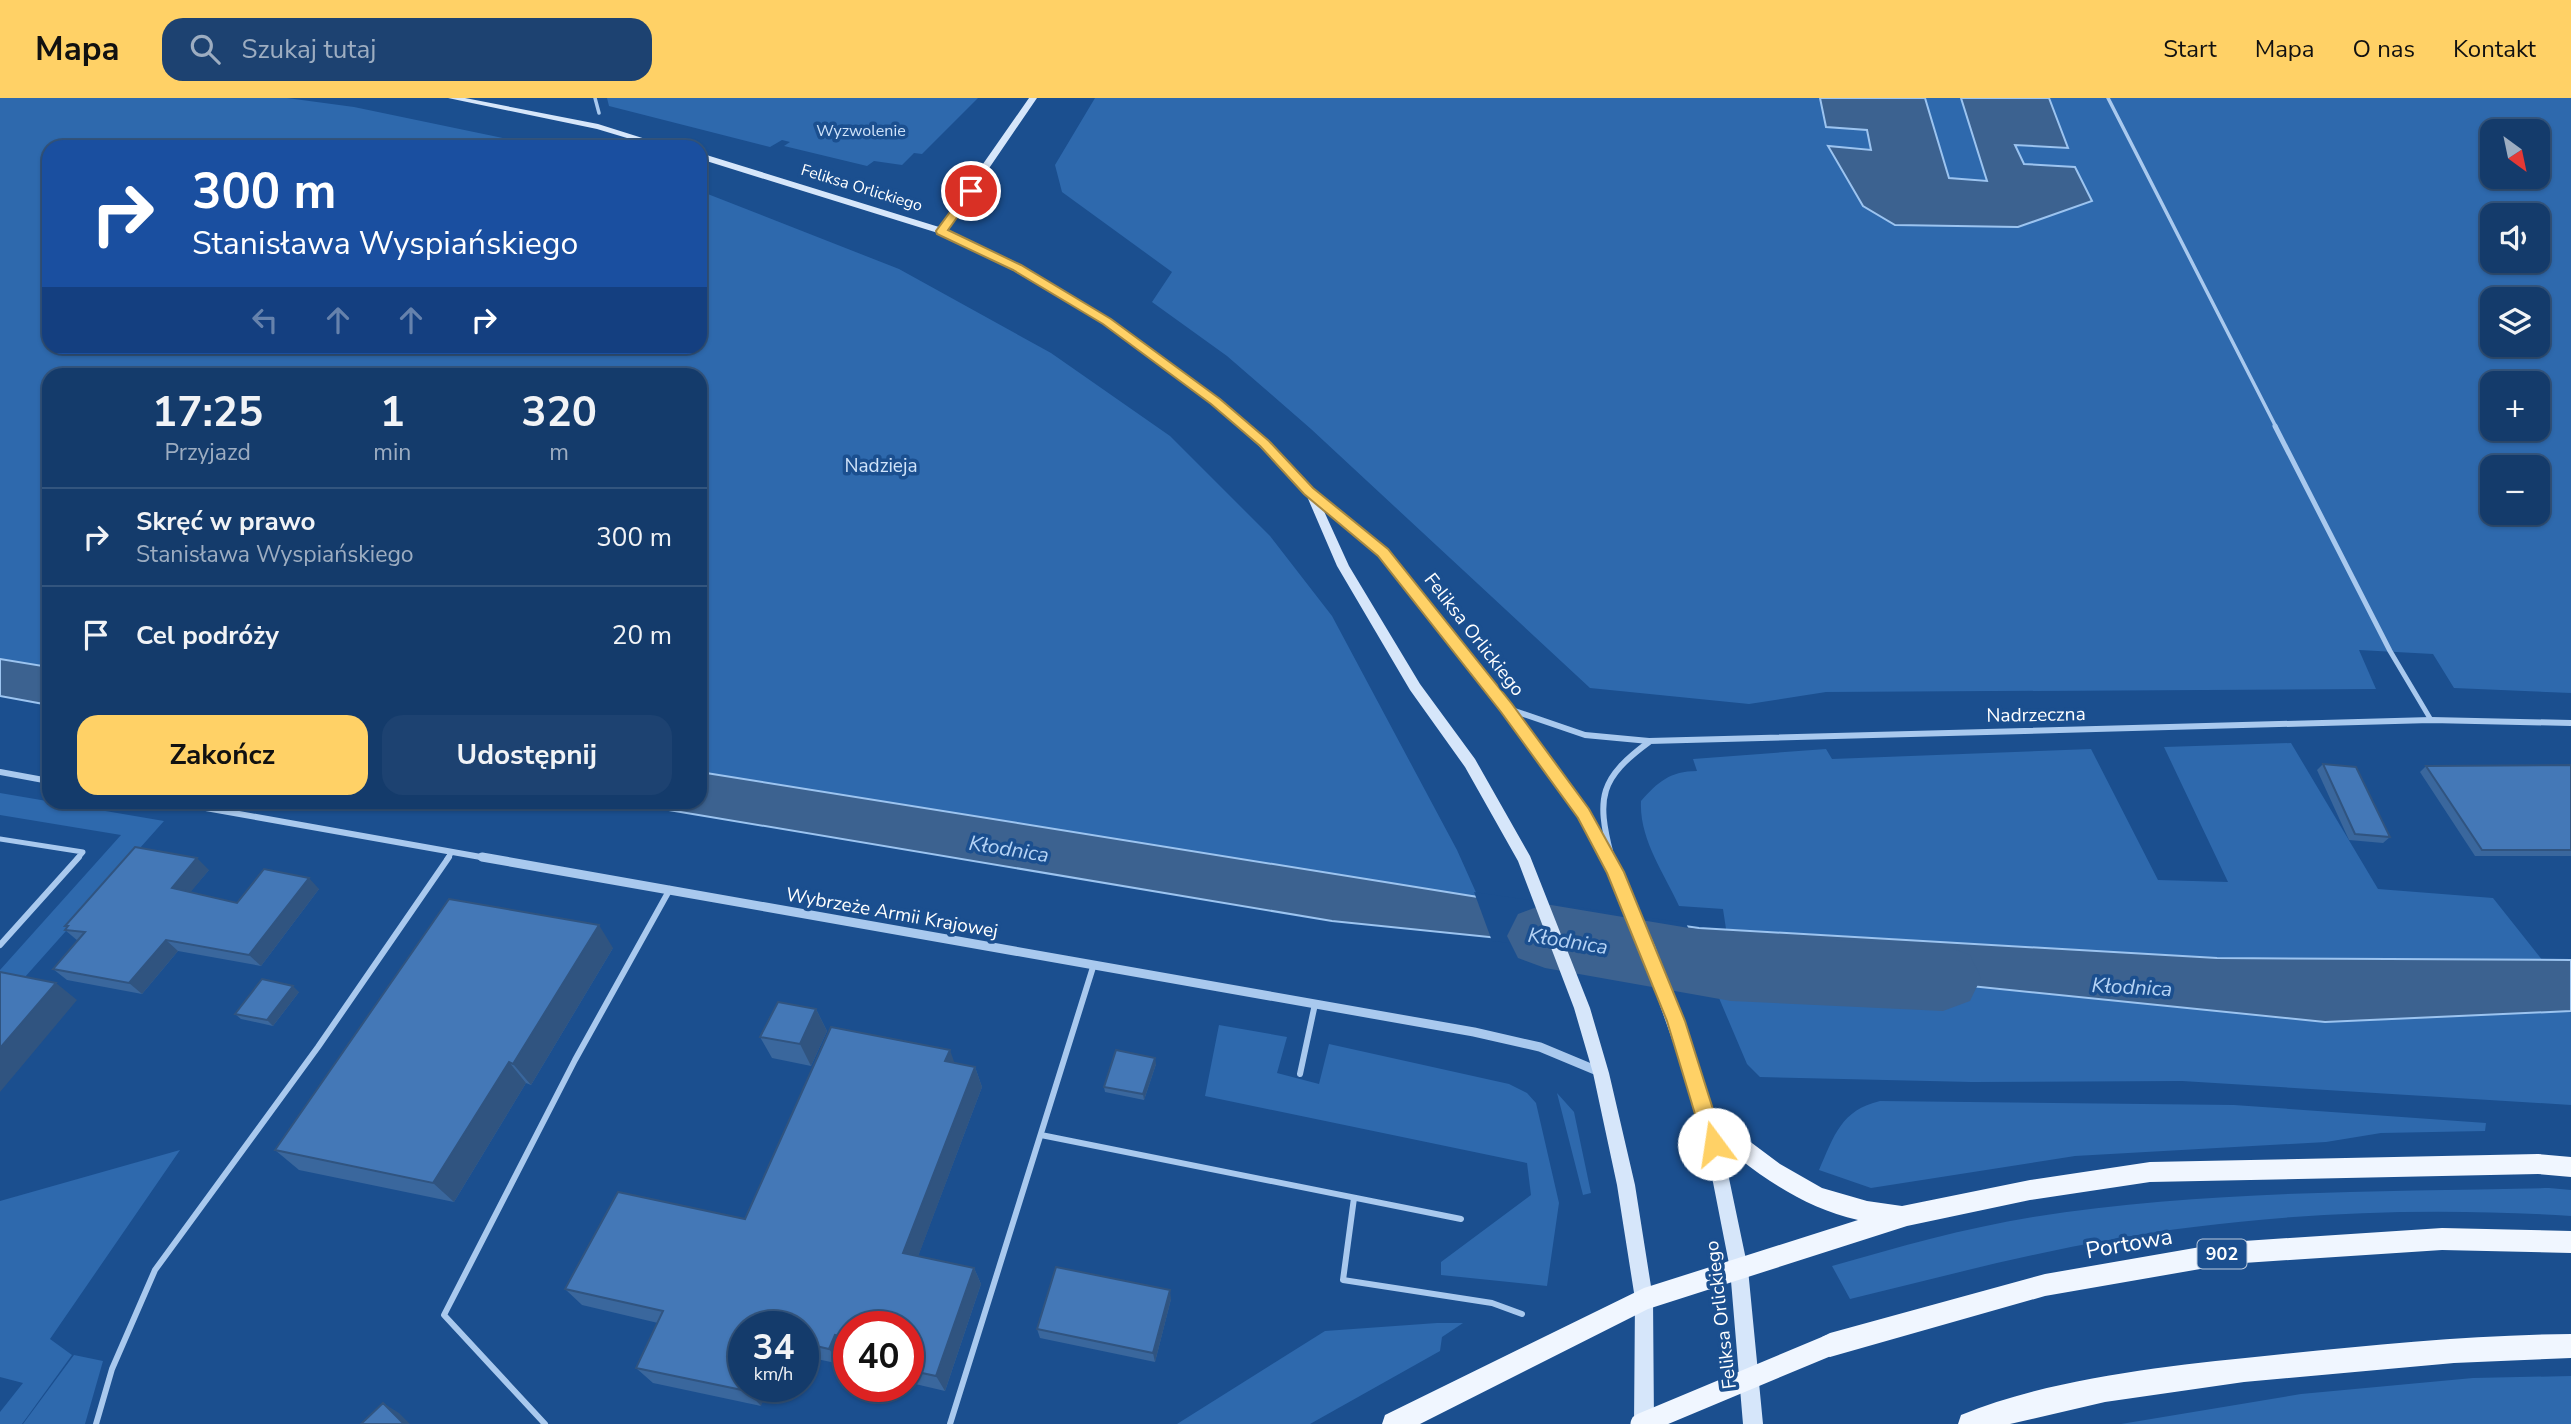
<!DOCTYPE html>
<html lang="pl">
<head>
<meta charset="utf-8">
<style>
  body { margin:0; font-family:"Nunito Sans",sans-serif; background:#1d4271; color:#f1f3f6; height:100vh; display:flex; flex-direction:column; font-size:26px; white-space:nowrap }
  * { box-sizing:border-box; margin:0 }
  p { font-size:23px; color:#9dadc1 }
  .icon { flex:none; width:38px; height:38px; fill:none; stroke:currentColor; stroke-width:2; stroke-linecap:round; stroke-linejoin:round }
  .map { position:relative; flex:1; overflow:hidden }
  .drawer { position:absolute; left:42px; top:270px; width:665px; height:441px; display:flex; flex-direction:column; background:#143b6b; border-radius:21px; box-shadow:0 2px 5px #0004,0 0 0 2px #33557e }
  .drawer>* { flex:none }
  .top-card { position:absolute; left:42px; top:42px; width:665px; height:214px; border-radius:21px; box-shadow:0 2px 5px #0004,0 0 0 2px #33557e; background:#1a4fa0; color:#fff; overflow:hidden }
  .needle { width:46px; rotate:147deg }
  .buttons { position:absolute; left:2480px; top:21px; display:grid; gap:14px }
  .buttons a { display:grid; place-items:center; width:70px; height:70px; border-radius:14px; background:#143b6b; box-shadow:0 2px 5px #0004,0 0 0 2px #33557e; font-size:35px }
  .speed { position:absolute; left:728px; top:1213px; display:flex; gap:14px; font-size:35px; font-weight:700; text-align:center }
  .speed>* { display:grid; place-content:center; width:91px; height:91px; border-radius:50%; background:#143b6b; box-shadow:0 2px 5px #0004,0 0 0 2px #33557e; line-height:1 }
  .speed small { font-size:18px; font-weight:400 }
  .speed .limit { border:10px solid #d22; background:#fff; color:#111 }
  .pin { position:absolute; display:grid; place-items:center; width:60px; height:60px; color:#fff; margin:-30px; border:4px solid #fff; border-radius:50%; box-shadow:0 2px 7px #0007 }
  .me { position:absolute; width:77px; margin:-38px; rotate:346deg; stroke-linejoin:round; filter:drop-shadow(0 0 5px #0008) }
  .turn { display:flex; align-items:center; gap:24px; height:147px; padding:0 35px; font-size:32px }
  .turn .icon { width:91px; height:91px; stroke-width:2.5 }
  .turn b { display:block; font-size:49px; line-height:60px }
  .lanes { display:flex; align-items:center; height:66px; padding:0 35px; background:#0003; justify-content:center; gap:35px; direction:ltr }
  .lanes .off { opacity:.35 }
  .eta { display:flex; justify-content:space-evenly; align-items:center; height:119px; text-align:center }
  .eta b { font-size:42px; font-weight:700; line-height:49px }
  .action { display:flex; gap:14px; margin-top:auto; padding:14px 35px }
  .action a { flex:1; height:80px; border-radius:21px; background:#ffd166; color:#111; font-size:28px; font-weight:700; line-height:80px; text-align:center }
  .action a+a { background:#1d4271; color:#f1f3f6 }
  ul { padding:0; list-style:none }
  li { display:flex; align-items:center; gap:21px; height:98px; padding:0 35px; border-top:2px solid #33557e }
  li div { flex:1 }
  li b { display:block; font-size:26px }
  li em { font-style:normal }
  header { display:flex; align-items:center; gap:42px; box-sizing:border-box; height:98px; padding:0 35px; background:#ffd166; color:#111 }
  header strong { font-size:33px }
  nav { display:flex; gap:38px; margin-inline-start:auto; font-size:24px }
  .search { width:490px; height:63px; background:#1d4271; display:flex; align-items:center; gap:18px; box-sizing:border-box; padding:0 24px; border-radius:21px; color:#9dadc1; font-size:26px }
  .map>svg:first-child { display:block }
</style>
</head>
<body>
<header>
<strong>Mapa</strong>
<div class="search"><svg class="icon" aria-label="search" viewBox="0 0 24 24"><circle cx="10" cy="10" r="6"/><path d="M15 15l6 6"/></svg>Szukaj tutaj</div>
<nav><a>Start</a><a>Mapa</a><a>O nas</a><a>Kontakt</a></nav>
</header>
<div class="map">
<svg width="2571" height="1326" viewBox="0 0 2571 1326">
  <rect width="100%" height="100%" fill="#1b4f8f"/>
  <path fill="#2e69ad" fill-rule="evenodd" d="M 0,0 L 287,0 L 354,9 L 546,49 L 49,49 L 49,248 L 700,248 L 700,93 L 899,171 L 1051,255 L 1170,338 L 1270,438 L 1332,518 L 1457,752 L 1478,799 L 700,674 L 700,276 L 49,276 L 49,569 L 0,561 Z
    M 607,0 L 978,0 L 922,56 L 914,55 L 902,67 L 874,63 L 867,68 L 784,48 L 790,44 L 782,42 L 770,49 L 609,8 Z
    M 1095,0 L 2571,0 L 2571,595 L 2454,590 L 2433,556 L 2359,552 L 2376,591 L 1826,594 L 1749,606 L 1590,590 L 1311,331 L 1227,258 L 1152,204 L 1172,174 L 1062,94 L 1055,67 ZM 2492,33 L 2538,33 L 2538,79 L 2492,79 ZM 2492,117 L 2538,117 L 2538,163 L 2492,163 ZM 2492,201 L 2538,201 L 2538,247 L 2492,247 ZM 2492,285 L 2538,285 L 2538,331 L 2492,331 ZM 2492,369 L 2538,369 L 2538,415 L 2492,415 Z
    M 2291,645 L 2378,791 L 2493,800 L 2543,863 L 2217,860 L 1726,831 L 1723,811 L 1679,808 C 1664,775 1639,741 1641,703 C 1658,684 1670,673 1697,673 L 1693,661 L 1826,651 L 1832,661 L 2091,651 L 2158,782 L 2228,784 L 2164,649 Z
    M 0,695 L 164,723 L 0,907 L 0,872 L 121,737 L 0,717 Z
    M 1702,860 L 2325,924 L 2571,913 L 2571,1007 L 2182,983 L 1972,984 L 1760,979 L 1747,966 Z
    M 1219,927 L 1287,939 L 1277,975 L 1319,986 L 1329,946 L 1509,986 L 1527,995 L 1536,1005 L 1559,1105 L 1547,1188 L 1441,1177 L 1441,1164 L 1531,1097 L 1527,1065 L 1205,998 Z
    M 1557,995 L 1574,1014 L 1591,1095 L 1583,1097 Z
    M 1880,1003 L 2234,1007 L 2486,1025 L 2485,1033 L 2381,1035 L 2326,1044 L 2075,1058 L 1871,1090 L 1819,1072 C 1834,1038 1841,1012 1880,1003 Z
    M 180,1052 L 50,1241 L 72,1257 L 22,1326 L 0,1326 L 0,1314 L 23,1285 L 0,1279 L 0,1103 Z
    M 2549,1090 L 2571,1092 L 2571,1118 C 2447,1110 2318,1113 2194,1129 C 2077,1143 1964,1173 1850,1201 L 1832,1168 C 1898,1149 1965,1130 2033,1119 C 2204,1092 2377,1094 2549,1090 Z
    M 1437,1225 L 1463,1225 L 1442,1239 L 1440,1253 L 1310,1326 L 1177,1326 L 1325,1233 Z
    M 74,1257 L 103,1263 L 85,1326 L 23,1326 Z
    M 2571,1278 L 2571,1326 L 2121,1326 L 2301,1296 L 2473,1280 Z"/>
  <path fill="#3c6290" stroke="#9cc4f0" stroke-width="2" d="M 1820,0 L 1925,0 L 1949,80 L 1987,83 L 1961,0 L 2049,0 L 2068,50 L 2015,47 L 2024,66 L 2075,69 L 2092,103 L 2018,129 L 1895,127 L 1863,108 L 1828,48 L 1871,52 L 1867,32 L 1826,29 Z
    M 0,561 L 49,569 L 49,607 L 0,598 Z
    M 700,674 L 1478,799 L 1699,830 L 2217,860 L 2571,862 L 2571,913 L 2325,924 L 1332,823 L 621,704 L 700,704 Z"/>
  <path fill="#1b4f8f" d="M 1474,794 L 1686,825 L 1703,864 L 1492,843 Z"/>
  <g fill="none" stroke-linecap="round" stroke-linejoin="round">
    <path fill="#3c6290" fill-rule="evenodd" d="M 1545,806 L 1731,837 L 1943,847 L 1970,857 L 1981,880 L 1970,903 L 1943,913 L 1731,903 L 1545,870 L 1518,860 L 1507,838 L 1518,816 Z"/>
    <path stroke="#a9c9ee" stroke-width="3.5" d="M 595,0 L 599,15
      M 2108,0 L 2276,329"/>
    <path stroke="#a9c9ee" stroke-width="5" d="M 2275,328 L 2390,553 L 2431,622
      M 0,741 L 83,754 L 77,761
      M 447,761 L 452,754"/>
    <path stroke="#a9c9ee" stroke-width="6" d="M 0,847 L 79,759
      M 1300,976 L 1315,906
      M 1041,1037 L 1461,1121
      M 1354,1100 L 1343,1182 L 1492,1205 L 1522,1216
      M 96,1326 L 112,1271 L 155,1172 L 318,949 L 449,759
      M 545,1326 L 444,1217 L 575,962 L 670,791
      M 950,1326 L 1094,866"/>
    <path stroke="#a9c9ee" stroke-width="6" d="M 1509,611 L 1585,637 L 1649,643 L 2431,622 L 2571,625
      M 0,674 L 49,683
      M 172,704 L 492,761
      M 1611,757 C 1596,699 1600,680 1649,644"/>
    <path stroke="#a9c9ee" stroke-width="9" d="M 482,759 L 1474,934 L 1540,949 L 1600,974"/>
    <path fill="#d6e6fa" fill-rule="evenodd" d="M 448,0 L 465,0 L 598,26 L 671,49 L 657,49 L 597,31 Z
      M 1029,0 L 1037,0 L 947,132 L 1020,168 L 1111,222 L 1220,301 L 1268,343 L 1313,390 L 1387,452 L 1511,606 L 1588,712 L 1622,774 L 1655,848 L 1717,1023 L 1748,1171 L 1763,1326 L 1743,1326 L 1730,1171 L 1701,1023 L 1639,848 L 1608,775 L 1578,720 L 1501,614 L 1379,458 L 1323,411 L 1349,468 L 1420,586 L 1475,661 L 1530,758 L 1590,910 L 1609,975 L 1635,1087 L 1653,1201 L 1654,1326 L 1634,1326 L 1635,1201 L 1617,1087 L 1593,975 L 1574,910 L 1518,763 L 1465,669 L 1410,592 L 1337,468 L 1306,396 L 1260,349 L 1212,305 L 1103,226 L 1012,172 L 938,135 L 700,61 L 700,55 L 939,129 Z"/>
    <path fill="#f0f6ff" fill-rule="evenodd" d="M 1709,1013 L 1780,1066 L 1822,1090 L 1867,1103 L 1902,1108 L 2030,1082 L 2150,1064 L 2538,1056 L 2571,1059 L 2571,1079 L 2538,1076 L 2150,1084 L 2030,1102 L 1907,1128 L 1648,1211 L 1420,1326 L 1382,1326 L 1385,1317 L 1644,1190 L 1858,1122 C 1796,1108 1749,1070 1702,1030 L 1698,1023 L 1702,1016 Z
      M 2442,1130 L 2571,1133 L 2571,1155 L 2442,1152 L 2229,1166 L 2045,1198 L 1830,1259 L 1822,1255 L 1818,1247 L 1822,1239 L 1830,1235 L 2045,1176 L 2229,1144 Z
      M 2571,1236 L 2571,1260 L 2454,1265 L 2244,1284 L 2105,1304 L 2010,1326 L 1958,1326 L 1961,1317 C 2054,1279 2175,1267 2274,1257 C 2373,1247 2472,1237 2571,1236 Z"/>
    <path stroke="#f0f6ff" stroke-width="21" d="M 1641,1326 L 1830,1247"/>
  </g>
  <path fill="#3a679d" d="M 2323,666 L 2390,739 L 2383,745 L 2349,742 L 2317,672 Z
    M 2571,667 L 2571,758 L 2475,758 L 2420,674 L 2426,668 Z
    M 209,772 L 190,794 L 237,805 L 319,791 L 261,868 L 178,853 L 142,896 L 67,882 L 53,871 L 78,843 L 65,832 L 67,829 L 65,828 Z
    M 613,850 L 531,987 L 526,985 L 454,1104 L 299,1072 L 275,1052 Z
    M 299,894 L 273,928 L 241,921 L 235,916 Z
    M 816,911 L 827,933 L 811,968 L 772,960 L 760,939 Z
    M 954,965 L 975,969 L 982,989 L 918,1158 L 974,1170 L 981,1186 L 945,1293 L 911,1285 L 908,1281 L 908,1228 L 849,1228 L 849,1253 L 846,1253 L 840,1266 L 803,1258 L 803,1228 L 744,1228 L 761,1308 L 653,1285 L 636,1270 L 658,1225 L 582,1207 L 565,1191 L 745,1121 Z
    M 1156,966 L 1144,1002 L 1105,994 L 1104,989 Z
    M 1171,1201 L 1155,1264 L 1040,1240 L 1037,1231 Z"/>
  <path fill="#305480" d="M 197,760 L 209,772 L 184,802 L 172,790 Z
    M 309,780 L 319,791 L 261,868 L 249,857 Z
    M 599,827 L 613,850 L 531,987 L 513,966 Z
    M 166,842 L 178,853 L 142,896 L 129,885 Z
    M 56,885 L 77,902 L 0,994 L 0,950 Z
    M 293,888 L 299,894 L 273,928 L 267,922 Z
    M 816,911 L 827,933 L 811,968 L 800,946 Z
    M 950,952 L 957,972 L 945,963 Z
    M 1155,960 L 1156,966 L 1144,1002 L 1143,996 Z
    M 509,964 L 526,985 L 454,1104 L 433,1085 Z
    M 975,969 L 982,989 L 913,1172 L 903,1155 Z
    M 974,1170 L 981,1186 L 945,1293 L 936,1278 Z
    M 1170,1192 L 1171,1201 L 1155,1264 L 1153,1255 Z
    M 835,1237 L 846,1253 L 840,1266 L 829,1251 Z
    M 749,1288 L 769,1288 L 761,1308 L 747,1293 Z
    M 383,1305 L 399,1315 L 410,1326 L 404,1326 Z"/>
  <path fill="#4478b7" stroke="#305480" stroke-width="2" d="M 2323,666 L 2356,669 L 2390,739 L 2355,736 Z
    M 2571,667 L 2571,752 L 2482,752 L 2426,668 Z
    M 135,749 L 197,760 L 172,790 L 237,805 L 264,771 L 309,780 L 249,857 L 166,842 L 129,885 L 53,871 L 85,834 L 65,832 L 68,828 L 65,828 Z
    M 449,801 L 599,827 L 513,966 L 509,964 L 433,1085 L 275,1052 Z
    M 0,874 L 56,885 L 0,950 Z
    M 262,881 L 293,888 L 267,922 L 235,916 Z
    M 778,904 L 816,911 L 800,946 L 760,939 Z
    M 831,929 L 950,952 L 945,963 L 975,969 L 903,1155 L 974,1170 L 936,1278 L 908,1272 L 908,1228 L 849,1228 L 849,1240 L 835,1237 L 829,1251 L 803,1245 L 803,1228 L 744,1228 L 744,1288 L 749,1288 L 747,1293 L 636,1270 L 663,1213 L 565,1191 L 618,1094 L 745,1121 Z
    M 1116,952 L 1155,960 L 1143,996 L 1104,989 Z
    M 1056,1169 L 1170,1192 L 1153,1255 L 1037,1231 Z
    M 383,1305 L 404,1326 L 361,1326 Z"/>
  <path fill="#ffd166" stroke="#a68842" stroke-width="2" d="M 967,91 L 976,93 L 948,132 L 1021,167 L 1111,221 L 1220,301 L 1269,343 L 1313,390 L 1388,451 L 1512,606 L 1589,711 L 1624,774 L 1685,923 L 1724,1046 L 1721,1053 L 1714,1056 L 1707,1053 L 1704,1046 L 1667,923 L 1607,775 L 1578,720 L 1501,614 L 1378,458 L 1304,396 L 1260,348 L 1211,306 L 1103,226 L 1013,172 L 937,136 L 936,133 Z"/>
  <g text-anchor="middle" stroke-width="7" stroke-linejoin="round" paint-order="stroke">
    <g font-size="16" fill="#cfe3fa" stroke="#1b4f8f">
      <text x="861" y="38">Wyzwolenie</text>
    </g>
    <g font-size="16" fill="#fff" stroke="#1b4f8f">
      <text transform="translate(862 89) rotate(17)" y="6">Feliksa Orlickiego</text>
    </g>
    <rect fill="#1b4f8f" stroke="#bbcadd" stroke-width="2" x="2197.5" y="1141.5" width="49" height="29" rx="5"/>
    <g font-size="18" font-weight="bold" fill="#fff">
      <text x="2222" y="1162">902</text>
    </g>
    <g font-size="19" fill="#cfe3fa" stroke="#1b4f8f">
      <text x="881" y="374">Nadzieja</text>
    </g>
    <g font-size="19" fill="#fff" stroke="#1b4f8f">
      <text transform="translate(1475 536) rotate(52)" y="7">Feliksa Orlickiego</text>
      <text transform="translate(2036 616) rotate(-1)" y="7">Nadrzeczna</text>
      <text transform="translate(892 814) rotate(10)" y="7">Wybrzeże Armii Krajowej</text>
      <text transform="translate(1720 1217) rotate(-97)" y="7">Feliksa Orlickiego</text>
    </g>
    <g font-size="21" font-style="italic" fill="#b5d3f5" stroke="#1b4f8f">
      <text transform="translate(1009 751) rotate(9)" y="7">Kłodnica</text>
      <text transform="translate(1568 843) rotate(9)" y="7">Kłodnica</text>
      <text transform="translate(2132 889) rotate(3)" y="7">Kłodnica</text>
    </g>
    <g font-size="23" fill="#fff" stroke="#1b4f8f">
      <text transform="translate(2129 1145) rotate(-10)" y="8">Portowa</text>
    </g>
  </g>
</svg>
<div class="buttons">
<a><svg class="needle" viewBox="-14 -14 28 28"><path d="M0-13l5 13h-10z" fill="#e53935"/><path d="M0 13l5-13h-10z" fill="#9dadc1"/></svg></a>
<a><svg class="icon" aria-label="sound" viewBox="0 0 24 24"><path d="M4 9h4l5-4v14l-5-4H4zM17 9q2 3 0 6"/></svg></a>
<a><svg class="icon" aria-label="layers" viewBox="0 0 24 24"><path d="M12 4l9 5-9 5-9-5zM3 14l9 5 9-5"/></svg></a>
<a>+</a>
<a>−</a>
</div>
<div class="speed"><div>34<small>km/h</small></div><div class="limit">40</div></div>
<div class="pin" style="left:971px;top:93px;background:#d93025"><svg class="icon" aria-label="arrive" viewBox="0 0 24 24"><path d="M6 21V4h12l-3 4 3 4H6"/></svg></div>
<svg class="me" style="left:1714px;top:1046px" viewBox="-20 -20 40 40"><circle r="19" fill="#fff"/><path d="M0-13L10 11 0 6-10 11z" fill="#ffd166"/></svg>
<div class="top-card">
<div class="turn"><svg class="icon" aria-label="right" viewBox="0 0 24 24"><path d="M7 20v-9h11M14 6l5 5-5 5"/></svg><div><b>300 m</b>Stanisława Wyspiańskiego</div></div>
<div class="lanes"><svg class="icon off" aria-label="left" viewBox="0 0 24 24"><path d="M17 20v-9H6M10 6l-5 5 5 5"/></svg><svg class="icon off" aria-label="ahead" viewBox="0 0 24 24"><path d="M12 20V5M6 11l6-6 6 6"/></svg><svg class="icon off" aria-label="ahead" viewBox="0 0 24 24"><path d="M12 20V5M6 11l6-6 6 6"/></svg><svg class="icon" aria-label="right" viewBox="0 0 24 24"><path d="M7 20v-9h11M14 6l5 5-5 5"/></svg></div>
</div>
<section class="drawer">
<div class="eta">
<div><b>17:25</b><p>Przyjazd</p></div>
<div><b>1</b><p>min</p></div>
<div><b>320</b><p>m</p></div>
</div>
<ul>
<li><svg class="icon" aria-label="right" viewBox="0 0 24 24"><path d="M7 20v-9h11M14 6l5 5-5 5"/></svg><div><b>Skręć w prawo</b><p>Stanisława Wyspiańskiego</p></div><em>300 m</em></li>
<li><svg class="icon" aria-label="arrive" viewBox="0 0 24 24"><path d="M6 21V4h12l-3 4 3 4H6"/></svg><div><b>Cel podróży</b></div><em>20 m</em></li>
</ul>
<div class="action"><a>Zakończ</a><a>Udostępnij</a></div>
</section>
</div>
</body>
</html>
